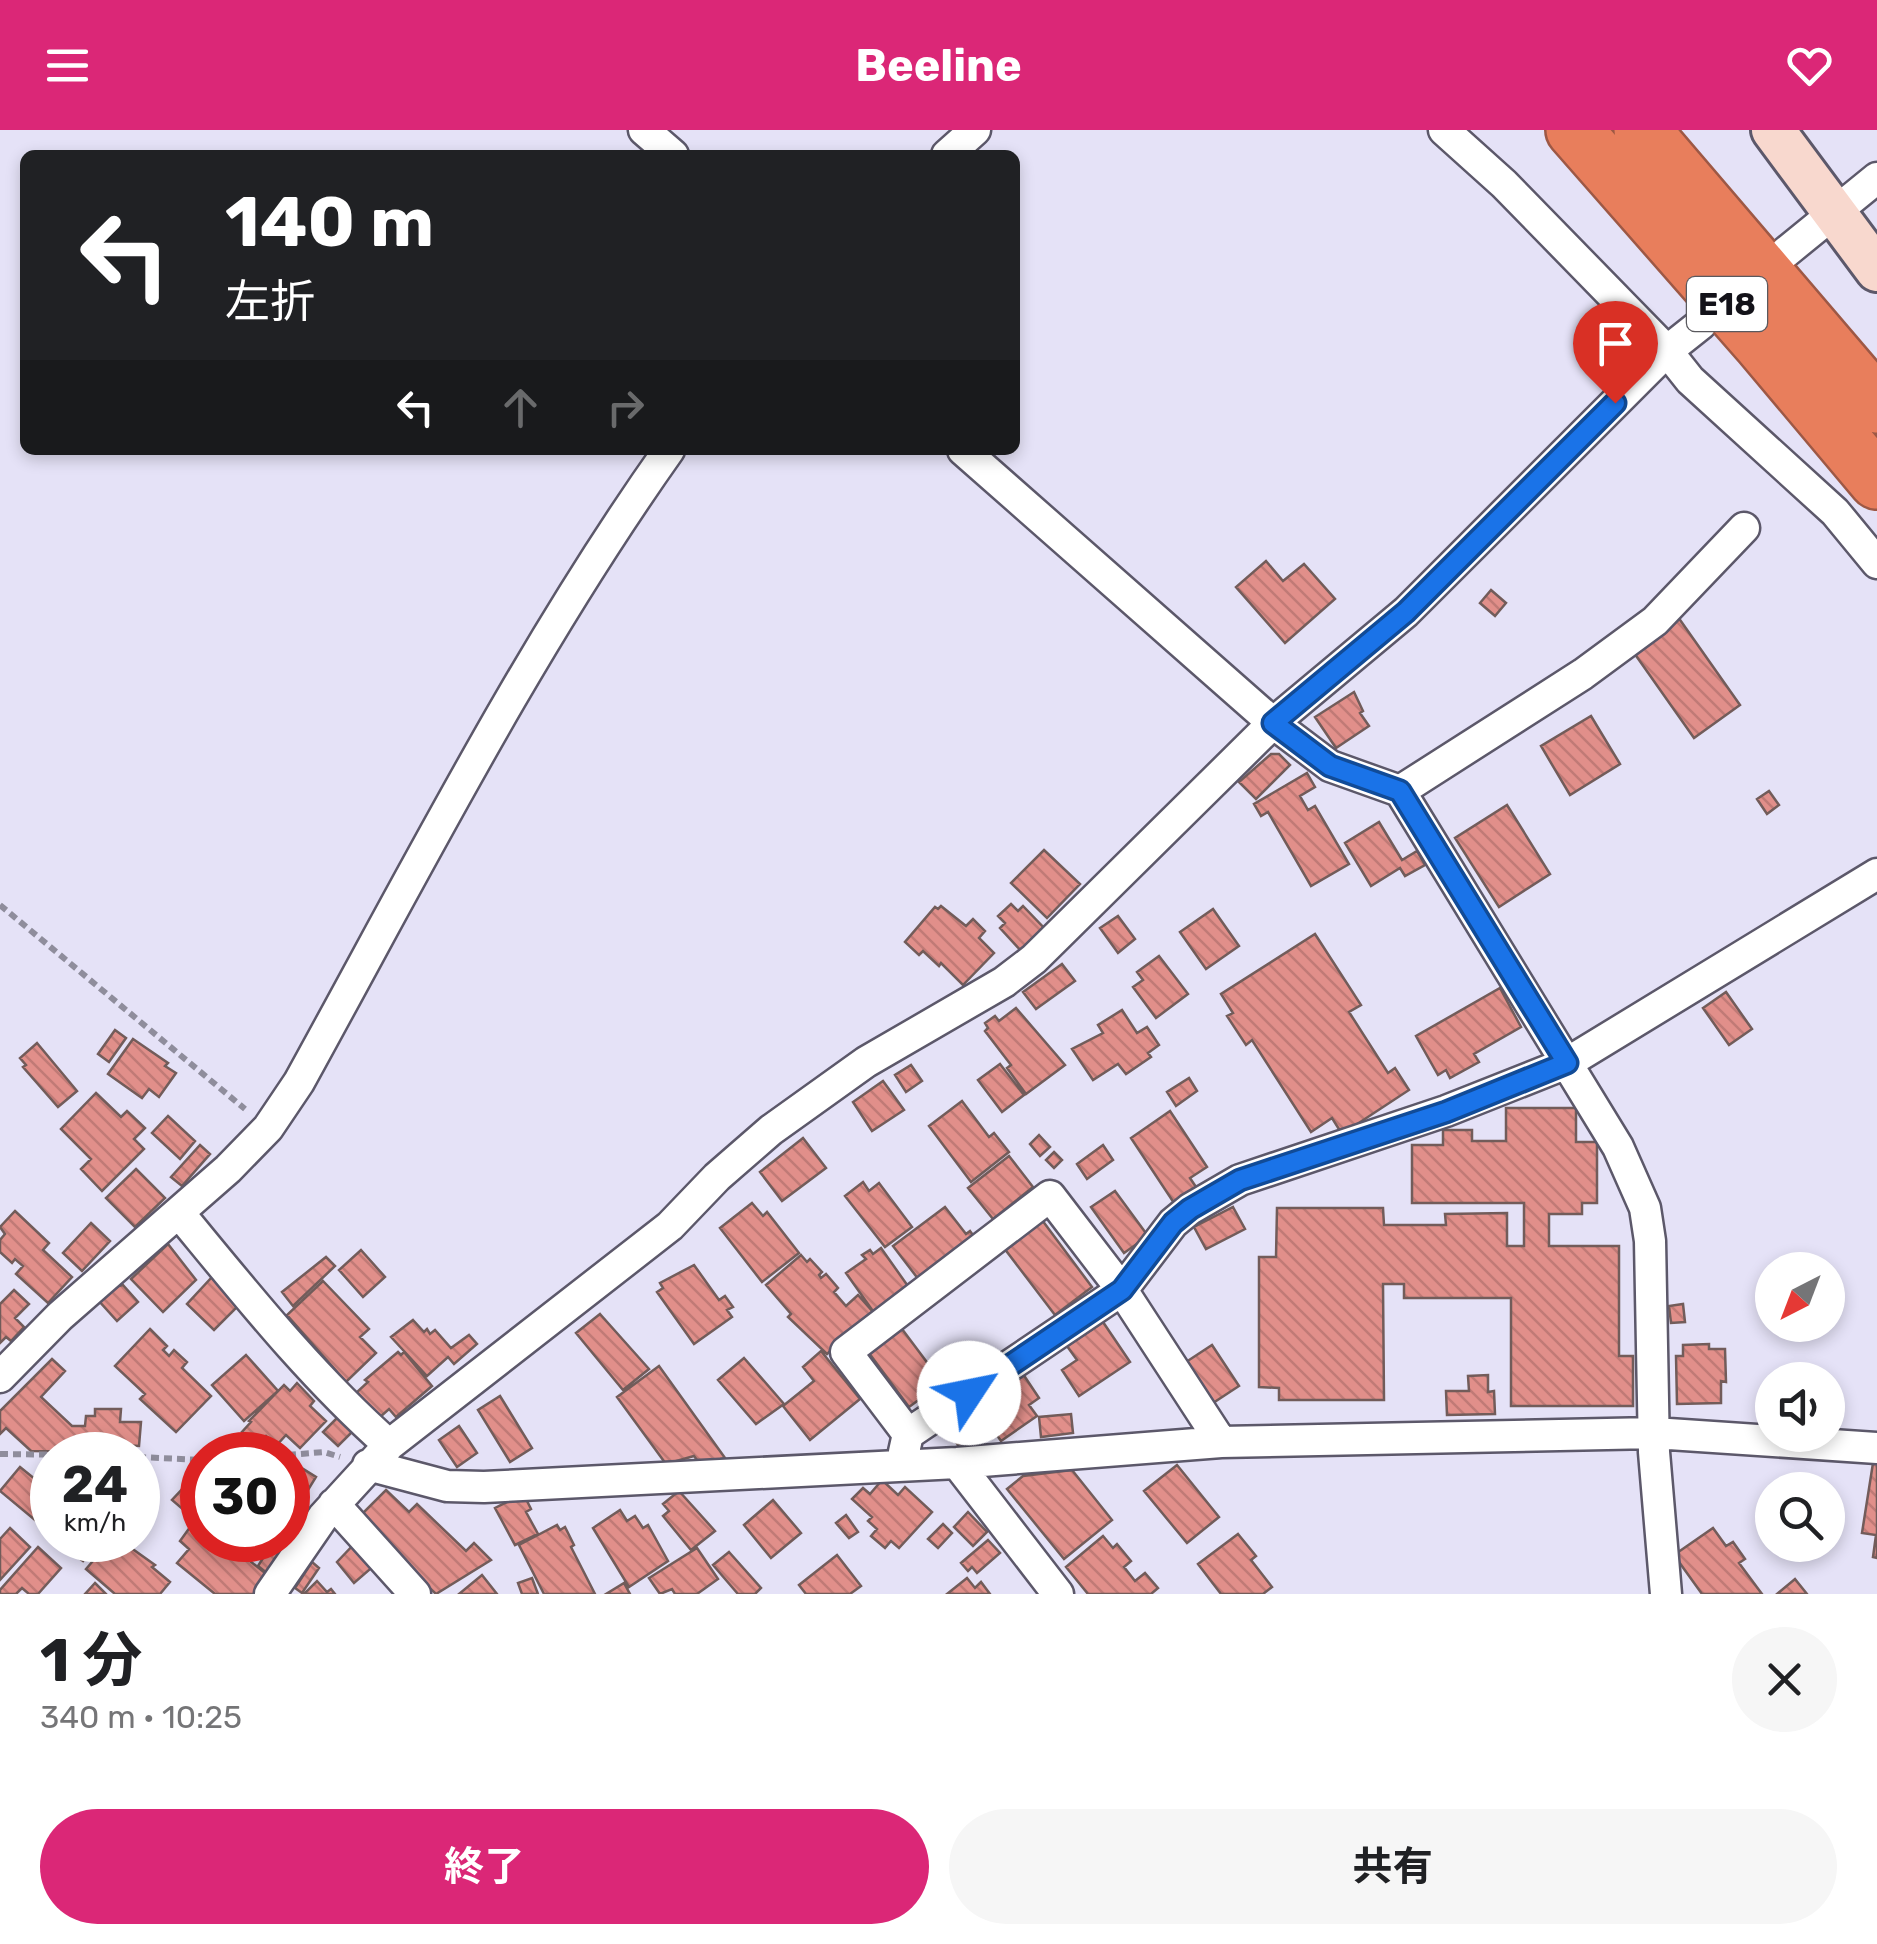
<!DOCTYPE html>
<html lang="ja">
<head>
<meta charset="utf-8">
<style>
  body { margin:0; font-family:Rubik,"Noto Sans JP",sans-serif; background:#f6f6f6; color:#202124; height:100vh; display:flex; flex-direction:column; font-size:38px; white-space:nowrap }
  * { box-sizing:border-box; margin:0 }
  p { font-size:32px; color:#757577 }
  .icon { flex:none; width:55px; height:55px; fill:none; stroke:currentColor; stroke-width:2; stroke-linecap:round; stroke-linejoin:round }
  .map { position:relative; height:1464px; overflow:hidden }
  .details { display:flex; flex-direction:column; background:#fff; flex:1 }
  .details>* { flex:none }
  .top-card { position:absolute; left:20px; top:20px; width:1000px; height:305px; border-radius:15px; box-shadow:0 5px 15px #0003; background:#202124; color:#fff; overflow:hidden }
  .needle { width:65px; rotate:222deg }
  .fabs { position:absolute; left:1755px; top:1122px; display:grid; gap:20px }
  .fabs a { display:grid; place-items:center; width:90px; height:90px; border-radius:50%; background:#fff; box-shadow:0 5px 15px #0003; font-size:50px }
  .speed { position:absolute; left:30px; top:1302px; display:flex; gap:20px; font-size:50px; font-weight:700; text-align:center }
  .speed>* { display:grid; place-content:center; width:130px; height:130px; border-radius:50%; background:#fff; box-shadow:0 5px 15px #0003; line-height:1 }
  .speed small { font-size:25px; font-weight:400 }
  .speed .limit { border:15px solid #d22; background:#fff; color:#111 }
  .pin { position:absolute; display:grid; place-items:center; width:85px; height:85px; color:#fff; margin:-102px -42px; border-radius:50% 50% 50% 0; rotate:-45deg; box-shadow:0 0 10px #0007 }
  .pin .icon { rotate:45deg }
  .me { position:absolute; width:110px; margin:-55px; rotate:56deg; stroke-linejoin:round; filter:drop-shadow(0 0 8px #0008) }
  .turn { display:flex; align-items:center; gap:35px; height:210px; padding:0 40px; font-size:45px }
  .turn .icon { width:130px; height:130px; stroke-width:2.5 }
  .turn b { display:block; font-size:70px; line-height:85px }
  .lanes { display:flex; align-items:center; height:95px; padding:0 40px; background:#0003; justify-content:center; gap:50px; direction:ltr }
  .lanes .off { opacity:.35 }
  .round { display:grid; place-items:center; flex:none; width:105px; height:105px; border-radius:52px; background:#f6f6f6 }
  .head { display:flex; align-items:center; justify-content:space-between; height:170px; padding:0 40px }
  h1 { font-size:60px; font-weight:700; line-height:75px }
  .cta { display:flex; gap:20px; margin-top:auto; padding:20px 40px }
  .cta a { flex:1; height:115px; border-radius:60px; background:#db2777; color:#fff; font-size:40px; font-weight:700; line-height:115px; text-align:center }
  .cta a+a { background:#f6f6f6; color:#202124 }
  header { display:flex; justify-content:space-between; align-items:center; height:130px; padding:0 40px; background:#db2777; color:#fff; font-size:45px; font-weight:700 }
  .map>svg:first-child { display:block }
</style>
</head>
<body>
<header><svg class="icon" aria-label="menu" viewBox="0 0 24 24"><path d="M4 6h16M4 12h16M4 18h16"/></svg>Beeline<svg class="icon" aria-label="heart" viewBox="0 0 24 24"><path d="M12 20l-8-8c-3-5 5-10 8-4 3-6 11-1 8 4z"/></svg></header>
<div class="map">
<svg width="1877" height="1464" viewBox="0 0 1877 1464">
  <defs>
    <pattern id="building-back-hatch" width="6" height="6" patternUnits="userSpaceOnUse" patternTransform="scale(2.5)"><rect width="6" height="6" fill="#e18f8a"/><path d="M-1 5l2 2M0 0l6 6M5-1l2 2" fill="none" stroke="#c07a76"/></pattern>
  </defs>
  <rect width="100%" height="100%" fill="#e5e2f7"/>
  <path fill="url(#building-back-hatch)" stroke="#725c5a" stroke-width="2.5" d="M 1266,431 L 1283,451 L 1304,434 L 1335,469 L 1285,513 L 1236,457 Z
    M 1491,460 L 1506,473 L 1495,486 L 1480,473 Z
    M 1678,487 L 1740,575 L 1694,608 L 1632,520 Z
    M 1354,562 L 1363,581 L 1360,583 L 1369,596 L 1336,618 L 1315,587 Z
    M 1591,586 L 1620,634 L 1570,665 L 1541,616 Z
    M 1271,624 L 1279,624 L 1290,635 L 1256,669 L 1239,652 Z
    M 1307,643 L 1315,657 L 1300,666 L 1308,680 L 1315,676 L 1349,734 L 1311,756 L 1268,682 L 1261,686 L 1254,674 Z
    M 1769,661 L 1779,675 L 1767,684 L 1757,669 Z
    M 1507,675 L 1550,744 L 1499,777 L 1455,708 Z
    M 1379,692 L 1402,730 L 1417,721 L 1425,735 L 1405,746 L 1400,738 L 1371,756 L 1345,713 Z
    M 1044,720 L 1080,754 L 1047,788 L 1011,753 Z
    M 1011,774 L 1018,781 L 1023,776 L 1046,800 L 1022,822 L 1000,798 L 1005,793 L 998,786 Z
    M 941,776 L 966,796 L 973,789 L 985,801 L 979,808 L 994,823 L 963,855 L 941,833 L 939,836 L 923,821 L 919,825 L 905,812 L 935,777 L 938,779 Z
    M 1213,779 L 1239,816 L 1206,839 L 1180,802 Z
    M 1118,786 L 1135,809 L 1118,823 L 1100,798 Z
    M 1315,804 L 1361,875 L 1349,882 L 1388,943 L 1395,938 L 1409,960 L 1342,1004 L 1332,988 L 1311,1002 L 1252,910 L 1246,915 L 1227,886 L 1233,883 L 1221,864 Z
    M 1159,826 L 1188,864 L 1156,888 L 1133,857 L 1143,850 L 1137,842 Z
    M 1062,834 L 1075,851 L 1036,879 L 1023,862 Z
    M 1500,858 L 1521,897 L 1474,924 L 1479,932 L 1450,948 L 1446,940 L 1438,945 L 1416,906 Z
    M 1726,862 L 1752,899 L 1729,915 L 1703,878 Z
    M 1016,878 L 1065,935 L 1026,964 L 1007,938 L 1011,935 L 985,901 L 988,898 L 985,893 L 995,886 L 999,891 Z
    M 1122,880 L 1137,903 L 1147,897 L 1159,915 L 1148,923 L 1151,927 L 1126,944 L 1118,934 L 1093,950 L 1072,919 L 1103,903 L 1098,895 Z
    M 115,900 L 126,908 L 109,932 L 98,924 Z
    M 133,909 L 168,933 L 165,936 L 176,943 L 159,967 L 149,959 L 142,968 L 108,944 Z
    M 37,913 L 77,961 L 58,977 L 23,937 L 26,935 L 20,928 Z
    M 1000,934 L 1024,965 L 1002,982 L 978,950 Z
    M 911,935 L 922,951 L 906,962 L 895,945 Z
    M 1189,948 L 1197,961 L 1176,976 L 1167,962 Z
    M 883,951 L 904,980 L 872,1001 L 853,972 Z
    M 96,963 L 121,987 L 127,981 L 145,998 L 134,1009 L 144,1019 L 102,1061 L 81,1039 L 91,1029 L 61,999 Z
    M 962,971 L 989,1007 L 994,1003 L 1009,1022 L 971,1052 L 929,996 Z
    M 1506,978 L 1576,978 L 1576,1012 L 1597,1012 L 1597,1073 L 1582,1073 L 1582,1084 L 1549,1084 L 1549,1116 L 1619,1116 L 1619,1226 L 1633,1226 L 1633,1276 L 1511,1276 L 1511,1168 L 1404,1168 L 1404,1154 L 1383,1154 L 1384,1270 L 1279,1270 L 1279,1258 L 1259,1257 L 1259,1127 L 1276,1127 L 1277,1078 L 1383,1078 L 1384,1095 L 1446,1095 L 1445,1084 L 1507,1083 L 1507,1116 L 1524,1116 L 1524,1073 L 1412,1073 L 1412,1015 L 1443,1015 L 1443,1000 L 1472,1000 L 1472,1011 L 1506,1011 Z
    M 1170,981 L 1207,1037 L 1190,1048 L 1196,1057 L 1174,1073 L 1131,1008 Z
    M 168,986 L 195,1011 L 180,1029 L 152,1003 Z
    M 1039,1005 L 1050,1017 L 1040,1026 L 1030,1014 Z
    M 803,1008 L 826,1038 L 782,1071 L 760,1042 Z
    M 200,1015 L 210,1024 L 182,1056 L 171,1047 Z
    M 1103,1015 L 1113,1030 L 1087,1049 L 1077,1034 Z
    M 1054,1022 L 1062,1030 L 1054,1038 L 1046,1030 Z
    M 1009,1026 L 1033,1057 L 993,1089 L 968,1058 Z
    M 136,1039 L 165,1068 L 135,1097 L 106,1068 Z
    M 863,1052 L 869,1061 L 879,1053 L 912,1097 L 885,1117 L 845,1066 Z
    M 1115,1061 L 1148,1106 L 1124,1123 L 1091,1077 Z
    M 752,1073 L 763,1086 L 767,1082 L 799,1123 L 762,1152 L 720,1098 Z
    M 945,1077 L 966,1104 L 970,1101 L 975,1108 L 919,1150 L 893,1116 Z
    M 1233,1077 L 1245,1099 L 1206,1119 L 1194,1097 Z
    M 15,1081 L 49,1113 L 43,1120 L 72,1147 L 48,1173 L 16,1144 L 23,1136 L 15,1129 L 12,1133 L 0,1122 L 0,1110 L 5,1104 L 0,1097 Z
    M 1042,1090 L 1092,1157 L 1055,1185 L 1004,1118 Z
    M 91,1093 L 110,1111 L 82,1141 L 63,1123 Z
    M 168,1114 L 196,1150 L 163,1182 L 131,1149 Z
    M 881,1118 L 910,1159 L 875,1184 L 846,1143 L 866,1129 L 862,1125 L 870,1120 L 873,1124 Z
    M 361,1120 L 385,1147 L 363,1167 L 339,1140 Z
    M 801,1125 L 807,1132 L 810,1129 L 822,1142 L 819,1145 L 821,1148 L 826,1144 L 838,1158 L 834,1162 L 846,1176 L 858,1165 L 873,1182 L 827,1224 L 788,1187 L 791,1184 L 766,1155 Z
    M 326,1127 L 335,1136 L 293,1176 L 282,1162 Z
    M 694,1135 L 719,1170 L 725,1166 L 733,1177 L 727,1180 L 732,1187 L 694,1214 L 657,1162 L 663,1158 L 660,1153 Z
    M 212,1147 L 240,1174 L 214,1200 L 187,1174 Z
    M 323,1151 L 369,1199 L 360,1207 L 376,1223 L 346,1252 L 287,1185 Z
    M 123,1155 L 138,1172 L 117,1191 L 99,1171 L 114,1157 Z
    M 14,1160 L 29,1174 L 15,1188 L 24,1197 L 11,1211 L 6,1207 L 0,1213 L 0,1174 Z
    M 1683,1174 L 1685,1192 L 1671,1193 L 1669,1176 Z
    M 600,1184 L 649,1239 L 623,1260 L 576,1203 Z
    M 413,1190 L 424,1202 L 427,1199 L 430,1204 L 435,1200 L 451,1218 L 469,1205 L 477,1214 L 454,1234 L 448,1227 L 427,1246 L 391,1207 Z
    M 1103,1192 L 1130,1232 L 1079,1266 L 1062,1240 L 1077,1230 L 1067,1216 Z
    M 150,1199 L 167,1216 L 163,1220 L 169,1226 L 174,1220 L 187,1232 L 182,1238 L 211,1266 L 176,1302 L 140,1269 L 145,1264 L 115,1236 Z
    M 902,1199 L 929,1235 L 938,1229 L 947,1242 L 940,1247 L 943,1252 L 909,1277 L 869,1223 Z
    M 1709,1214 L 1709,1219 L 1725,1219 L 1726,1252 L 1721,1251 L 1721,1273 L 1677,1274 L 1676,1226 L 1683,1226 L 1683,1215 Z
    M 1212,1215 L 1239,1256 L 1213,1273 L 1186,1232 Z
    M 821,1221 L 860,1269 L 810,1310 L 783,1276 L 814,1251 L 803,1237 Z
    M 398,1222 L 401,1225 L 404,1222 L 432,1256 L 396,1287 L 389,1279 L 379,1288 L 357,1262 L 368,1252 L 365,1250 Z
    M 246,1225 L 278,1261 L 244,1291 L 212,1255 Z
    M 744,1228 L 784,1274 L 756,1294 L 718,1250 Z
    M 52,1229 L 65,1241 L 41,1267 L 72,1296 L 85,1296 L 86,1286 L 95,1286 L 95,1279 L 121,1279 L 120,1292 L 141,1292 L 139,1316 L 123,1315 L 122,1322 L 31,1321 L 6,1298 L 0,1304 L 0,1281 Z
    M 659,1236 L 725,1328 L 700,1334 L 694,1326 L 666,1334 L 617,1267 Z
    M 1023,1244 L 1039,1268 L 1029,1275 L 1037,1286 L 1001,1311 L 977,1276 Z
    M 1488,1245 L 1488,1262 L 1494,1261 L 1495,1284 L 1447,1285 L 1446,1261 L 1469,1261 L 1468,1246 Z
    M 297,1253 L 314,1271 L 310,1276 L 326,1291 L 300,1318 L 286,1305 L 276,1316 L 266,1306 L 257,1315 L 242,1302 L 251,1292 L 249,1291 L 284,1255 L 290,1261 Z
    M 500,1266 L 532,1318 L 510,1332 L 478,1280 Z
    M 962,1275 L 979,1300 L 958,1315 L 941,1289 Z
    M 1071,1284 L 1073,1303 L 1041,1307 L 1039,1287 Z
    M 339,1286 L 354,1300 L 338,1316 L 323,1302 Z
    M 459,1296 L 477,1323 L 457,1337 L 439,1310 Z
    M 289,1330 L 316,1347 L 300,1373 L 288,1365 Z
    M 1873,1333 L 1877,1334 L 1877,1428 L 1873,1427 L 1876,1405 L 1862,1403 Z
    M 1177,1335 L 1219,1387 L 1187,1413 L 1144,1361 Z
    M 20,1337 L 41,1354 L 46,1346 L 52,1346 L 52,1381 L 41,1395 L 0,1361 Z
    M 1072,1340 L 1112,1390 L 1064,1429 L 1007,1359 L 1023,1346 Z
    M 882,1350 L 898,1365 L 905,1357 L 932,1382 L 899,1418 L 891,1411 L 885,1418 L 871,1406 L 877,1399 L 868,1391 L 872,1387 L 852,1369 L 863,1358 L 870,1364 Z
    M 186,1355 L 202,1370 L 202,1381 L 193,1388 L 172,1370 Z
    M 386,1360 L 409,1382 L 417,1374 L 466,1421 L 474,1413 L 491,1430 L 436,1464 L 357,1389 Z
    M 679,1361 L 715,1401 L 691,1420 L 663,1386 L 669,1381 L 663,1374 Z
    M 517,1367 L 527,1371 L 531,1379 L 526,1382 L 538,1404 L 515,1415 L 495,1378 Z
    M 288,1370 L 308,1383 L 272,1447 L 258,1436 L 270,1417 L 258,1410 L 288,1410 Z
    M 773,1370 L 801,1403 L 771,1428 L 744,1395 Z
    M 620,1380 L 627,1391 L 635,1386 L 643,1398 L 648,1395 L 668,1431 L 629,1457 L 593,1398 Z
    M 201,1382 L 202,1410 L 229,1410 L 252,1427 L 250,1431 L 270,1447 L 255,1464 L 215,1464 L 177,1433 L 189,1419 L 180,1411 Z
    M 968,1382 L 987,1402 L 973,1416 L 954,1397 Z
    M 846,1385 L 858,1402 L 849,1408 L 836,1393 Z
    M 943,1394 L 952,1403 L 938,1418 L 928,1409 Z
    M 557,1395 L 560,1400 L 565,1397 L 574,1415 L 571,1417 L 595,1464 L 544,1464 L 519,1415 Z
    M 10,1398 L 30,1417 L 0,1450 L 0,1409 Z
    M 1713,1398 L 1726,1416 L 1733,1412 L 1745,1429 L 1739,1433 L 1762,1464 L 1702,1464 L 1674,1425 Z
    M 1238,1404 L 1256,1426 L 1251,1430 L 1272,1457 L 1263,1464 L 1221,1464 L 1198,1434 Z
    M 1103,1406 L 1113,1418 L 1117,1414 L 1131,1431 L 1124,1437 L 1135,1451 L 1145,1443 L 1158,1458 L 1151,1464 L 1088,1464 L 1066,1437 Z
    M 55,1410 L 99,1410 L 83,1431 Z
    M 111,1410 L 120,1410 L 155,1435 L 152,1437 L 170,1452 L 160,1464 L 115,1464 L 86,1439 Z
    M 988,1410 L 1000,1423 L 977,1443 L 972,1437 L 968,1441 L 961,1433 Z
    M 356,1412 L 376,1434 L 354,1453 L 337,1432 Z
    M 38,1417 L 61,1438 L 38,1464 L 29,1464 L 22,1458 L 16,1464 L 0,1464 L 0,1460 Z
    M 697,1418 L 718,1449 L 697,1464 L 675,1464 L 672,1459 L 660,1464 L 649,1448 Z
    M 729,1422 L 761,1458 L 755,1464 L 738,1464 L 713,1435 Z
    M 837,1425 L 861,1456 L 850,1464 L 806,1464 L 799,1455 Z
    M 312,1432 L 319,1438 L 302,1463 L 295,1458 Z
    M 482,1445 L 497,1464 L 459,1464 Z
    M 532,1448 L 538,1464 L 522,1464 L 518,1453 Z
    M 967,1448 L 975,1458 L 981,1452 L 990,1464 L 947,1464 Z
    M 1795,1449 L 1807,1464 L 1777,1464 Z
    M 317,1451 L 327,1462 L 331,1459 L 335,1464 L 304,1464 Z
    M 95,1453 L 106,1464 L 85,1464 Z
    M 624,1453 L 630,1464 L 606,1464 Z"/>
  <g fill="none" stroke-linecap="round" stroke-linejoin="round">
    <defs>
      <path id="street" d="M 644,0 L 673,25
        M 1444,0 L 1504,54 L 1667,221 L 1690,250 L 1835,382 L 1877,433
        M 947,25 L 975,0
        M 1786,122 L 1877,48
        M 963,320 L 1273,593 L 1330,636 L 1400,661 L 1618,1017 L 1645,1078 L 1650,1111 L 1654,1322 L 1666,1464
        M 1400,661 L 1583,544 L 1655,491 L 1744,398
        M 179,1083 C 246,1164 310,1245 389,1315
        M 0,1247 L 60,1186 L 228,1039 L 268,998 L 299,952 C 417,738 528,519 669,320
        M 908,1304 L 1122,1160 L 1173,1093 L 1190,1079 L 1240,1050 L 1446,981 L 1567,933 L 1877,744
        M 904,1322 L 908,1304 L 846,1222 L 1050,1066 L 1122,1160 L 1221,1312
        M 957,1333 L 1058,1464
        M 368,1335 L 447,1356 L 484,1357 L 957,1333 L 1221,1312 L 1654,1303 L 1877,1318
        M 334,1374 L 415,1464
        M 270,1464 L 323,1387 L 389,1315 L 670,1096 L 717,1047 L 771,1000 L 866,932 L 1004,852 L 1034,829 L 1273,593 L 1406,482 L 1667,221 L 1701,194"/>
      <path id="secondary" d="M 1773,0 L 1877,140"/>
      <path id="highway" d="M 1574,0 L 1761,213 L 1877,351
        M 1642,0 L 1877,275"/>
    </defs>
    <use href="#street" stroke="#5c586a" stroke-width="35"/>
    <use href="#secondary" stroke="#5c586a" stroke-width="48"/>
    <use href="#highway" stroke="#9d5845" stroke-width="60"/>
    <path stroke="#8f8d9c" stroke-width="6" stroke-dasharray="8 5" stroke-linecap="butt" d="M 0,775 L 245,979
      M 0,1324 L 83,1325
      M 288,1325 L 324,1322 L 340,1327
      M 138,1327 L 202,1330"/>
    <use href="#street" stroke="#fff" stroke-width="30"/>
    <use href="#secondary" stroke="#f8d8ce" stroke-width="42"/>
    <use href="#highway" stroke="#e87e5c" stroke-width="55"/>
  </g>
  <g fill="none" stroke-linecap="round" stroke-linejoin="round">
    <defs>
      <path id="route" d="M 969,1263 L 1122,1160 L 1173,1093 L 1190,1079 L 1240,1050 L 1446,982 L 1567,933 L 1400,661 L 1330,636 L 1273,593 L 1406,482 L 1615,273"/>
    </defs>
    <use href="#route" stroke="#114b97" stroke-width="25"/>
    <use href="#route" stroke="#1a73e8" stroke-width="18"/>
  </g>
  <g text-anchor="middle" stroke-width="8" stroke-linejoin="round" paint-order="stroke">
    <rect fill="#fff" stroke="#5a595e" stroke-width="2.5" x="1687" y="147" width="80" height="54" rx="8"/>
    <g font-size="32" font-weight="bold" fill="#131219">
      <text x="1727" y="185">E18</text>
    </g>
  </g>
</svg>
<div class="fabs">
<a><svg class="needle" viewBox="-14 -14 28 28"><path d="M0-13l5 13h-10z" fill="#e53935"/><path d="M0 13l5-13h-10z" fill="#757577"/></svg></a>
<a><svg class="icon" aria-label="sound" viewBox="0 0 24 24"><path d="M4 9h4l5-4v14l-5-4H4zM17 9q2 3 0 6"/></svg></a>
<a><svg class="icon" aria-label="search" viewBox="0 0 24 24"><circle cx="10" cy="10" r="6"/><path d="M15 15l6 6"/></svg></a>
</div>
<div class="speed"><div>24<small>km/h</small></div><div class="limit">30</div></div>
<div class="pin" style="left:1615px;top:273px;background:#d93025"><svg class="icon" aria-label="arrive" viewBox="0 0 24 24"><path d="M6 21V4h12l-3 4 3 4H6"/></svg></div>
<svg class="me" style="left:969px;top:1263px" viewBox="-20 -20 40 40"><circle r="19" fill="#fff"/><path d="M0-13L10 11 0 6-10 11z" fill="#1a73e8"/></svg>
<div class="top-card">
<div class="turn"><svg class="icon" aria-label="left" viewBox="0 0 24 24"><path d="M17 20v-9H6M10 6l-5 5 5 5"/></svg><div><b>140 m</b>左折</div></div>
<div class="lanes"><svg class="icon" aria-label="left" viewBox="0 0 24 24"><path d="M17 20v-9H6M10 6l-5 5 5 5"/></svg><svg class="icon off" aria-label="ahead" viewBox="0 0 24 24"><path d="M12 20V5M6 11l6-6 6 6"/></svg><svg class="icon off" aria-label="right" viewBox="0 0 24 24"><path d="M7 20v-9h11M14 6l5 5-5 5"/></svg></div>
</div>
</div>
<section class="details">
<div class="head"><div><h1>1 分</h1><p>340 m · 10:25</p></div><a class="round"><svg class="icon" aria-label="close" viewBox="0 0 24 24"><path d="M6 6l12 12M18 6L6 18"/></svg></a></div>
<div class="cta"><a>終了</a><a>共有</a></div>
</section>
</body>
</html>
